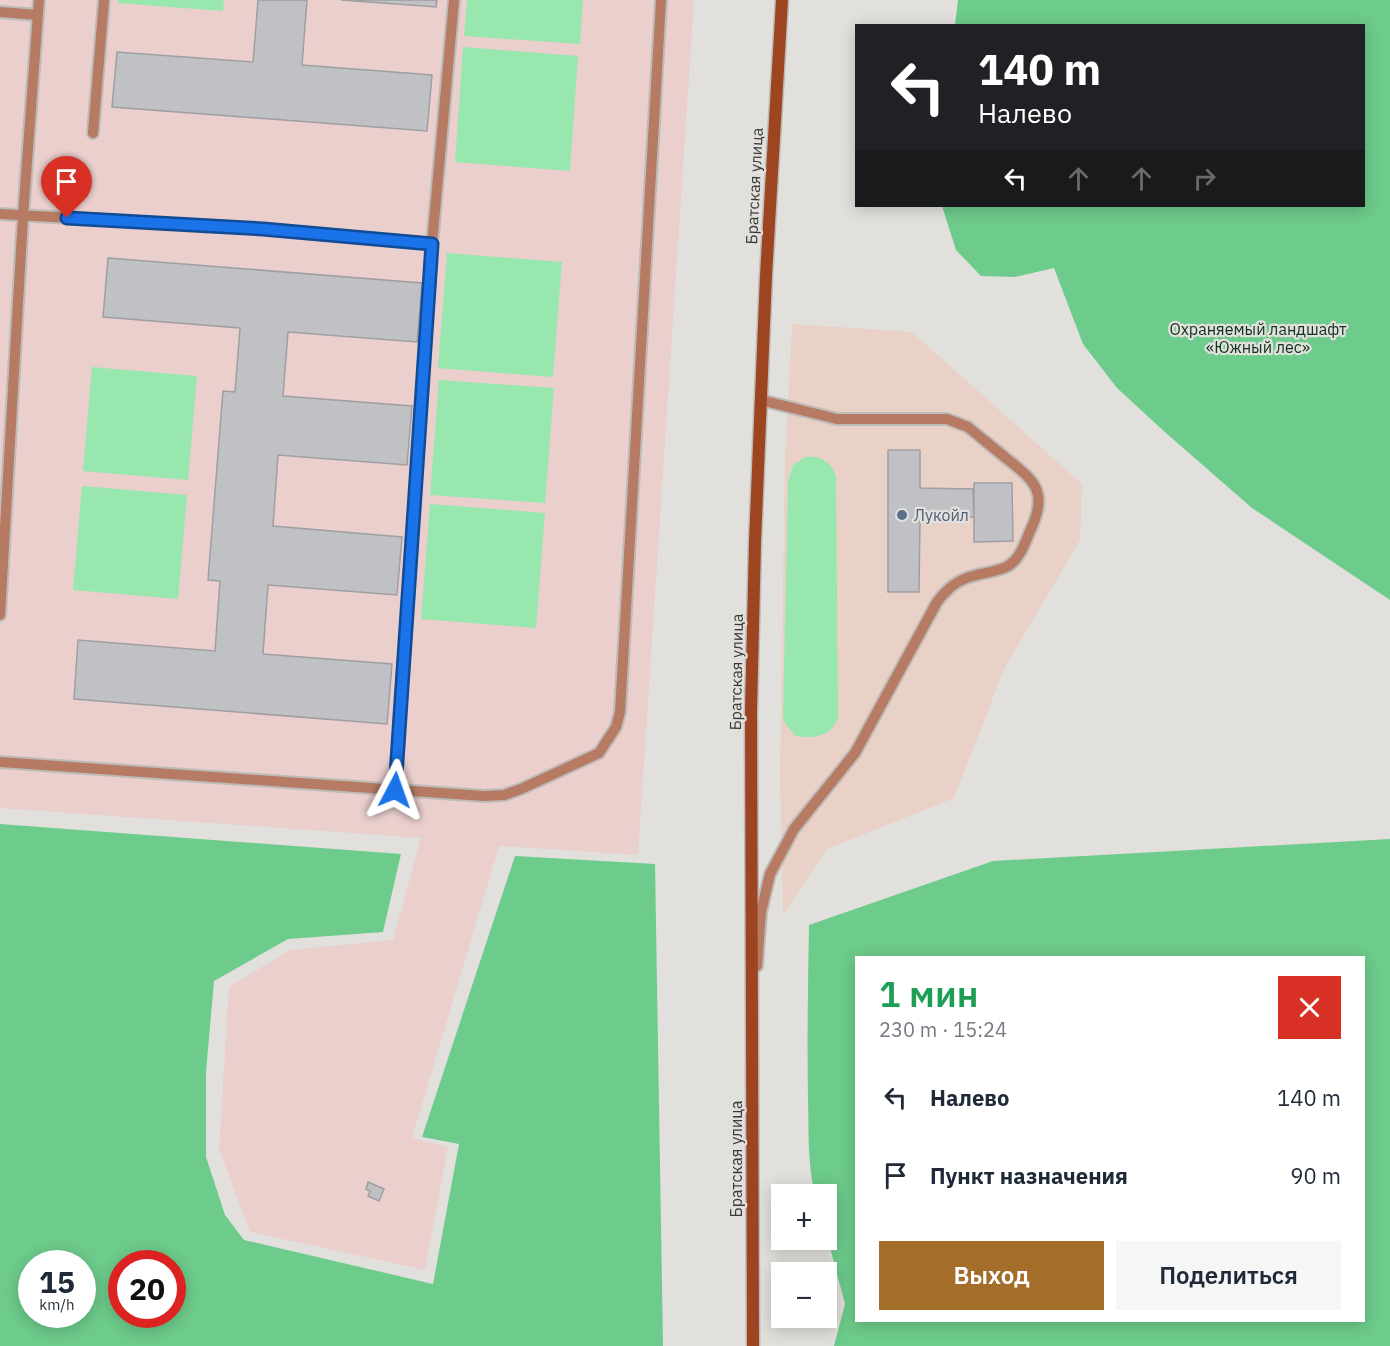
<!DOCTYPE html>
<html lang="ru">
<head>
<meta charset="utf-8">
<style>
  body { margin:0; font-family:"IBM Plex Sans",sans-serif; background:#f6f6f7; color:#1f2937; height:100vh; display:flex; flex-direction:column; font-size:22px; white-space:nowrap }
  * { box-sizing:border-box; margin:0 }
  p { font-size:20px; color:#747a83 }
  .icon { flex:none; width:33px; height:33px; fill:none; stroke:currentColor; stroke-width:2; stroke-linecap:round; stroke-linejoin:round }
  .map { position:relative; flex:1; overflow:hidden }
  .sheet { position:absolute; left:855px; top:956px; width:510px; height:366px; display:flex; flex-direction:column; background:#fff; border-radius:0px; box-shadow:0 3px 15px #0003 }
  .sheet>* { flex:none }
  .top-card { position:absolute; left:855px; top:24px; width:510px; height:183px; border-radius:0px; box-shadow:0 3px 15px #0003; background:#202124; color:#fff; overflow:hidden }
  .controls { position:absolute; left:771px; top:1184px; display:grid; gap:12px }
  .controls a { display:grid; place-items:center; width:66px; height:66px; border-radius:0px; background:#fff; box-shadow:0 3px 15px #0003; font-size:30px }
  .speed { position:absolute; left:18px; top:1250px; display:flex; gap:12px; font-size:30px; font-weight:700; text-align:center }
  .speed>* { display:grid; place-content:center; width:78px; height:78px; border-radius:50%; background:#fff; box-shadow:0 3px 15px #0003; line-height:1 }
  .speed small { font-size:15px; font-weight:400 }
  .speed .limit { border:9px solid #d22; background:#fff; color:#111 }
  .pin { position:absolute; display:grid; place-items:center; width:51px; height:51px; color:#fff; margin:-62px -26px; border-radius:50% 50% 50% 0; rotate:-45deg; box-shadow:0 0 6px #0007 }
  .pin .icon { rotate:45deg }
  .me { position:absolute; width:66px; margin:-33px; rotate:4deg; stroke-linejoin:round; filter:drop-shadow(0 0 4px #0008) }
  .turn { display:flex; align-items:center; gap:21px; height:126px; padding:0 24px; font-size:27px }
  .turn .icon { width:78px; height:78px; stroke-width:2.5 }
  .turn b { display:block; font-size:42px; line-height:51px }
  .lanes { display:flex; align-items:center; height:57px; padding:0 24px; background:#0003; justify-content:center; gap:30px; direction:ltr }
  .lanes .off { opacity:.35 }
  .round { display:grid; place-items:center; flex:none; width:63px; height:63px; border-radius:0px; background:#f6f6f7 }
  .summary { display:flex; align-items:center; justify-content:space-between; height:102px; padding:0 24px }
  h1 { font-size:36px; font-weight:600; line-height:45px; color:#1e9e55 }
  .button { display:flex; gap:12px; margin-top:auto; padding:12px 24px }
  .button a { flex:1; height:69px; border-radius:0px; background:#a56d2a; color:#fff; font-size:24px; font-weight:600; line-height:69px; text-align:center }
  .button a+a { background:#f6f6f7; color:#1f2937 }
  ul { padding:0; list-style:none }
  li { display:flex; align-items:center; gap:18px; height:78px; padding:0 24px }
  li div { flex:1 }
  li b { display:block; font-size:22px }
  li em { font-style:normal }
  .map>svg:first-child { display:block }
</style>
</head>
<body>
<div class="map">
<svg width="1390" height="1346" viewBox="0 0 1390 1346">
  <rect width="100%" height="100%" fill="#e2e0dc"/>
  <path fill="#e9d1c7" d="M 792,324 L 912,332 L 1082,484 L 1080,540 L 1005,667 L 954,798 L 827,849 L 783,915 L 780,775 L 785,460 Z"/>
  <path fill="#eacfcd" d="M 0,0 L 694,0 L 638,855 L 499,846 L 412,1138 L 448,1147 L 425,1270 L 250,1232 L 219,1149 L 229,987 L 290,950 L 393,940 L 421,838 L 0,808 Z"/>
  <path fill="#97e7af" d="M 118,0 L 224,0 L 223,11 L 118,3 Z
    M 467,0 L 583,0 L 580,44 L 464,36 Z
    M 463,47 L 578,56 L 570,171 L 455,162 Z
    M 447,253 L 562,262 L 553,377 L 438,368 Z
    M 92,367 L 197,376 L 188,480 L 83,471 Z
    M 439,380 L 554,388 L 545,503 L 430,495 Z
    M 805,457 C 821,455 831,462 836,476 L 838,717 C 833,736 813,739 796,736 L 786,725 L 783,718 L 788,482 L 793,465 Z
    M 82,486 L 187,495 L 178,599 L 73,590 Z
    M 430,504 L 545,513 L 536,628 L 421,619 Z"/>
  <path fill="#6dcb8b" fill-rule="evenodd" d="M 958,0 L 1390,0 L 1390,600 L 1252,508 L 1166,433 L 1117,388 L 1083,344 L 1054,268 L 1015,277 L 981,276 L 956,250 L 942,206 L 1364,206 L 1364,26 L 955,25 Z
    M 0,824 L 401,854 L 383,932 L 288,939 L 214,981 L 206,1072 L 206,1157 L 225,1215 L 244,1240 L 433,1284 L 459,1144 L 422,1137 L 515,856 L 655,864 L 663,1346 L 0,1346 ZM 32,1263 L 82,1263 L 82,1314 L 32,1314 ZM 122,1263 L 172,1263 L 172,1314 L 122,1314 Z
    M 1390,839 L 1390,1346 L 834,1346 L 845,1304 L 827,1236 L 826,1194 L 815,1194 C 807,1163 809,1129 808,1097 C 807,1040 808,983 809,925 L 993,861 ZM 856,957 L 1364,957 L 1364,1320 L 856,1320 Z"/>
  <path fill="#c0c1c5" stroke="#9f9fa3" stroke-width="1.5" d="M 258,0 L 307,0 L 302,65 L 432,75 L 427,131 L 112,107 L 117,52 L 253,62 Z
    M 341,0 L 437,0 L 436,7 Z
    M 108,258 L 422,283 L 417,342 L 288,332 L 283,396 L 412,406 L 407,465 L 278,455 L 273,526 L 402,537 L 397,595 L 268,585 L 263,654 L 392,664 L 387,724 L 74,699 L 78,640 L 215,651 L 220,581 L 208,580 L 223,391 L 235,392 L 240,328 L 103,317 Z
    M 888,450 L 920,450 L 920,488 L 973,489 L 974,517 L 920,517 L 919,592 L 888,592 Z
    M 974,483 L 1012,483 L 1013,541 L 974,542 Z
    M 368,1182 L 384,1189 L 379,1201 L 368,1196 L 370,1191 L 366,1189 Z"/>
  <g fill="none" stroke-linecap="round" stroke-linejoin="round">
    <defs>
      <path id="lane" d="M 0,12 L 38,15
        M 93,133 L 104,0
        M 0,214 L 263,229 L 432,244
        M 0,615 L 23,216 L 39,0
        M 0,762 L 484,796 L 504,795 L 521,789 L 599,753 L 616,727 L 620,712 L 661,0
        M 395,790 L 432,244 L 454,0
        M 757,966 L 761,912 L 770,874 L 794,829 L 855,753 L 937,602 C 947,589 957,580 973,576 C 985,572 998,572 1008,566 C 1020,559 1025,543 1030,531 C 1048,494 1037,482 1007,459 C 994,448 981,438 968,427 L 947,419 L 837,419 L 761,400"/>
      <path id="secondary" d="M 753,1346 L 751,711 L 755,542 L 766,276 L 782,0"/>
    </defs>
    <use href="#lane" stroke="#bdbbb8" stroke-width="14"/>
    <use href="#secondary" stroke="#bdbbb8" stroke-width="15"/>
    <use href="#lane" stroke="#b77a63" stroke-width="10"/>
    <use href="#secondary" stroke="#9d4421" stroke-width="12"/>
  </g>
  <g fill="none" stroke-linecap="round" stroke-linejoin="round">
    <defs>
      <path id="route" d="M 67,218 L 263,229 L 432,244 L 395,790"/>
    </defs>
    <use href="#route" stroke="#114b97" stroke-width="15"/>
    <use href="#route" stroke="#1a73e8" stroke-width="10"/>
  </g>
  <circle fill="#5c6f8a" stroke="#e2e0dc" stroke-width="2" cx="902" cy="515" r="6"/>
  <g text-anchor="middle" stroke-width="4.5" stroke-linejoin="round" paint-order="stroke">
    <g font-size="16" fill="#3b3a39" stroke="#e2e0dc">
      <text transform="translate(754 186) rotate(-87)" y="6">Братская улица</text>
      <text transform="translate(736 672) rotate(-89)" y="6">Братская улица</text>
      <text transform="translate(736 1159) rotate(-90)" y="6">Братская улица</text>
    </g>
    <g font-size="16" fill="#0d341c" stroke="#e2e0dc">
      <text x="1258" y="335">Охраняемый ландшафт<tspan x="1258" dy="18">«Южный лес»</tspan></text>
    </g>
    <g font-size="16" fill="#4e5e75" stroke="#e2e0dc" text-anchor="start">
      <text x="914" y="521">Лукойл</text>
    </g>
  </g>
</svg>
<div class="controls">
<a>+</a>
<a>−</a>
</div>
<div class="speed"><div>15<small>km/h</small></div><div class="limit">20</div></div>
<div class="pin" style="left:67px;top:218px;background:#d93025"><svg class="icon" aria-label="arrive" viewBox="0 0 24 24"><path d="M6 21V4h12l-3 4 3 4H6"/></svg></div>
<svg class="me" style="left:395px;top:790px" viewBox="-20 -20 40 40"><path d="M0-17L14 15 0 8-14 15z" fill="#1a73e8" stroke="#fff" stroke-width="4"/></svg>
<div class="top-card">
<div class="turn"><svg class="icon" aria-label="left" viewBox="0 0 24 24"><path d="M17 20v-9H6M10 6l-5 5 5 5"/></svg><div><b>140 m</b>Налево</div></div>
<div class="lanes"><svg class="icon" aria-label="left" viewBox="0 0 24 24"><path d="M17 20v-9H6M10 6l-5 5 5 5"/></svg><svg class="icon off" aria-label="ahead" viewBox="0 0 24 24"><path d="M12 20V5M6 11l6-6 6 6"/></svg><svg class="icon off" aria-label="ahead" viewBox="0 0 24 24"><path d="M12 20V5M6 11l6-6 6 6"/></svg><svg class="icon off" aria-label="right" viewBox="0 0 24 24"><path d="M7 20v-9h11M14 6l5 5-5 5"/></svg></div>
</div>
<section class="sheet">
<div class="summary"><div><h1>1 мин</h1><p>230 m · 15:24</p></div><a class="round" style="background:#d93025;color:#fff"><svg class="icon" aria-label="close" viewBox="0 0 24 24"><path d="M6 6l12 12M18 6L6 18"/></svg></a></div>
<ul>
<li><svg class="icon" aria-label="left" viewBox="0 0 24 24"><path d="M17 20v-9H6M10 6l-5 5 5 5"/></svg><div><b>Налево</b></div><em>140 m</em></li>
<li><svg class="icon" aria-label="arrive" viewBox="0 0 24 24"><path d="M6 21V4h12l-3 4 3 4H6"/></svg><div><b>Пункт назначения</b></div><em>90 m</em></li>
</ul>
<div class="button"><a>Выход</a><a>Поделиться</a></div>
</section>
</div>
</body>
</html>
